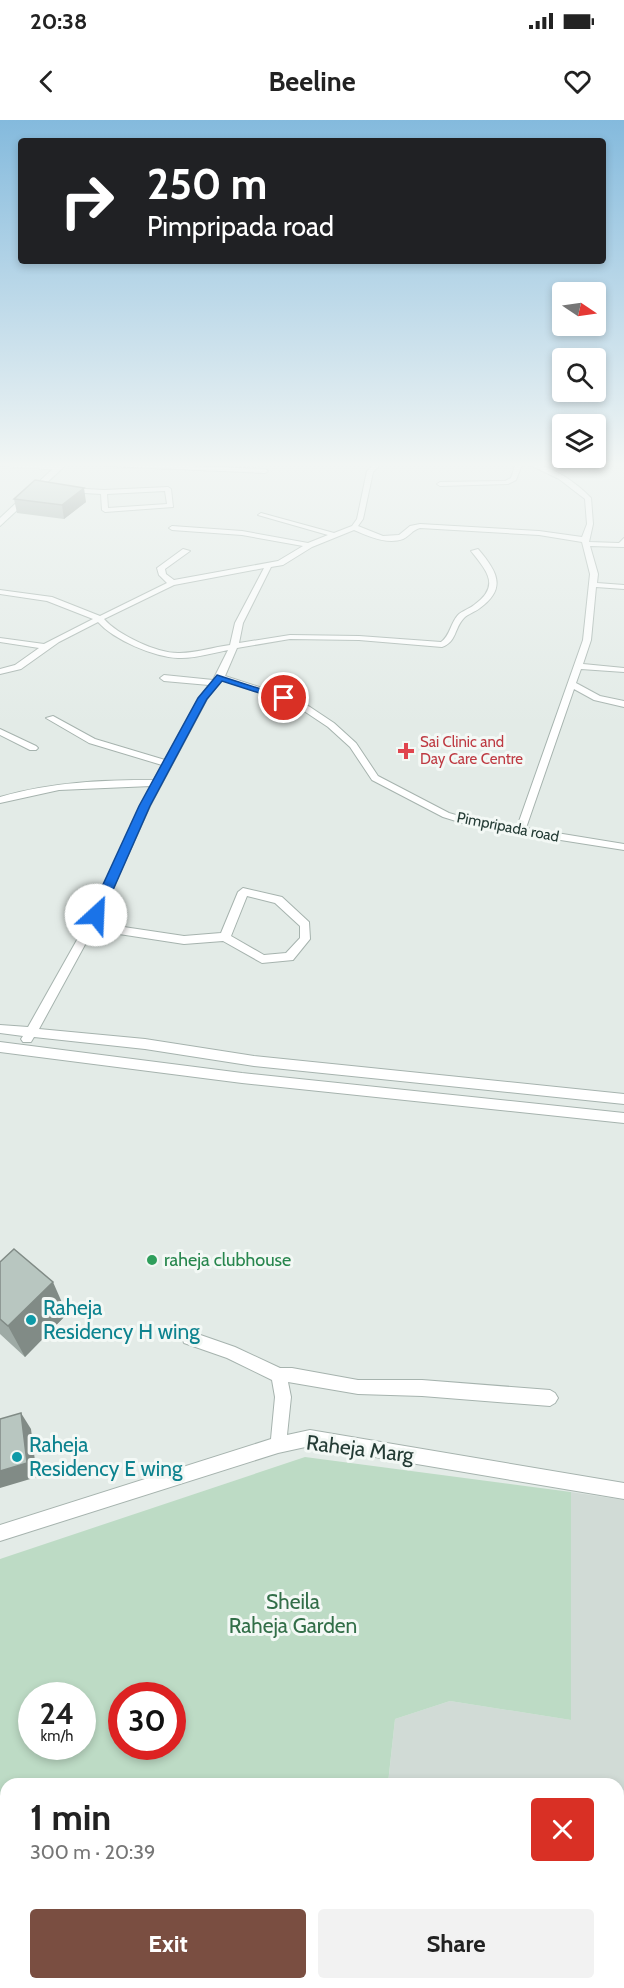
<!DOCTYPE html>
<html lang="en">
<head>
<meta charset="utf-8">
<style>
  body { margin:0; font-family:Cabin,sans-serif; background:#f2f2f2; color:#222; height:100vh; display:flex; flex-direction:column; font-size:22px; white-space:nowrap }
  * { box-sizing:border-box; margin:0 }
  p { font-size:20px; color:#767676 }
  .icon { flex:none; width:33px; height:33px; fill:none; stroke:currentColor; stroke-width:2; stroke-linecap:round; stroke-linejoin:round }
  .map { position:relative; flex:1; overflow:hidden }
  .side { position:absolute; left:0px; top:1658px; width:624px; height:212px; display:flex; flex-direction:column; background:#fff; border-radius:18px 18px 0 0; box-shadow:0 3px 9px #0003 }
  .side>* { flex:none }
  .hud { position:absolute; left:18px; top:18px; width:588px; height:126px; border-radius:6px; box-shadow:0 3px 9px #0003; background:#202124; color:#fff; overflow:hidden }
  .needle { width:39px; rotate:103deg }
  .fabs { position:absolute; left:552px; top:162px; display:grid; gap:12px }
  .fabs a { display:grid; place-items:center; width:54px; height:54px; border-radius:6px; background:#fff; box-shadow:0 3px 9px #0003; font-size:30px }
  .speed { position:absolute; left:18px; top:1562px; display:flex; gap:12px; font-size:30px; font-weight:700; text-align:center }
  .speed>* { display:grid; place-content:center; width:78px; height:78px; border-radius:50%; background:#fff; box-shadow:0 3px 9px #0003; line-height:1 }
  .speed small { font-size:15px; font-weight:400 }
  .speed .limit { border:9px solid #d22; background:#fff; color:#111 }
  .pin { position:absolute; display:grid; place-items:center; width:51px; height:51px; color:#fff; margin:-26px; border:3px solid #fff; border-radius:50%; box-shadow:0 2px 6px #0007 }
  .me { position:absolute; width:66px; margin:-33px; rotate:25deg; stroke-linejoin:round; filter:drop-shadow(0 0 4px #0008) }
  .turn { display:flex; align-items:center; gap:21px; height:126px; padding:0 30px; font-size:27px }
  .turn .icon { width:78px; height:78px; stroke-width:2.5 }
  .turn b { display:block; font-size:42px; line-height:51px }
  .round { display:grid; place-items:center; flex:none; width:63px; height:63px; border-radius:6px; background:#f2f2f2 }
  .head { display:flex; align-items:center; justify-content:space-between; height:102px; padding:0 30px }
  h1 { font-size:36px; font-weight:700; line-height:45px }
  .primary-button { display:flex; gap:12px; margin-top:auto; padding:12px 30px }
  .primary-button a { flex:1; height:69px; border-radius:6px; background:#7a4e41; color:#fff; font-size:24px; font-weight:700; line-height:69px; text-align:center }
  .primary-button a+a { background:#f2f2f2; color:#222 }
  .status { display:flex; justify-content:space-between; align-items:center; height:42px; padding:0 30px; background:#fff; direction:ltr }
  .status svg { height:16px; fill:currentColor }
  header { display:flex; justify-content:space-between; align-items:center; height:78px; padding:0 30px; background:#fff; font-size:27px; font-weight:700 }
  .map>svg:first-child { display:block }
</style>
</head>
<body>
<div class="status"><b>20:38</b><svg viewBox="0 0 49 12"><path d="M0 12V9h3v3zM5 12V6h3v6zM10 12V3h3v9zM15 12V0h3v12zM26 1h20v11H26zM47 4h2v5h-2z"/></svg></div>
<header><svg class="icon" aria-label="back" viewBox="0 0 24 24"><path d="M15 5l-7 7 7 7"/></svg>Beeline<svg class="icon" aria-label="heart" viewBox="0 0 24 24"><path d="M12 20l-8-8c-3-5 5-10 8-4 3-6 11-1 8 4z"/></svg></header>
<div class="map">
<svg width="624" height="1868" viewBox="0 0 624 1868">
  <rect width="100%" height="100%" fill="#e3ebe7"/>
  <path fill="#d1dbd6" d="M 571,1372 L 624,1380 L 624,1670 L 618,1670 L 618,1664 L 388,1664 L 395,1599 L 450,1581 L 571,1600 Z
    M 366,1863 L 467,1863 L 467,1868 L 365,1868 Z"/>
  <path fill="#bddbc5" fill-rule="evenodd" d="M 305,1337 L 571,1372 L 571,1600 L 450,1581 L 395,1599 L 388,1663 L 6,1664 L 6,1863 L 366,1863 L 365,1868 L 0,1868 L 0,1439 ZM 32,1575 L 82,1575 L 82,1626 L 32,1626 ZM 122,1575 L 172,1575 L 172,1626 L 122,1626 Z"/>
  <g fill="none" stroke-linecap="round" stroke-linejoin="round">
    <defs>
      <path id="minor" d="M 104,344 L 143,344 L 265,349 L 268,351 L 265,353 L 107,346 Z
        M 375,344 L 381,344 L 373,352 L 363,399 L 358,406 L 383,416 L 399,415 L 410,406 L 420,404 L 539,411 L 582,417 L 587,404 L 585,379 L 559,359 L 528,344 C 549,343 577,363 591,378 L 593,404 L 589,422 L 619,423 L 624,418 L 624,427 L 622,427 L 590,426 L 598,454 L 597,463 L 624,465 L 624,469 L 596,467 L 591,520 L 583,544 L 624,548 L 624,552 L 581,549 L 576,563 L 600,576 L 624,581 L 624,587 L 594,580 L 574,569 L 526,708 L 624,724 L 624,730 L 472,706 L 443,697 L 372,660 L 350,627 L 328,607 L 304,591 L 281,580 L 222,560 L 207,579 L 150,686 L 97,803 L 184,816 L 221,813 L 238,772 L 243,768 L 282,777 L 309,802 L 310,819 L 293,840 L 262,843 L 223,821 L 184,824 L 93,810 L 39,909 L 145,919 L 254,936 L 624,974 L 624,984 L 254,946 L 145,929 L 34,917 L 31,922 L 23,922 L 21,919 L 23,916 L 0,913 L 0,905 L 28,907 L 91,795 L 151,666 L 59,670 L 0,683 L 0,677 C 51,662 102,660 154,660 L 162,645 L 89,623 L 46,598 L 53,596 L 95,619 L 165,640 L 199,578 L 209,565 L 164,561 L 160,558 L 164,555 L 213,560 L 228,530 C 213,533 193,539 178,538 C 154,537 114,520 98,502 L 59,522 L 21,549 L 0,554 L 0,549 L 15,545 L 39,528 L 0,522 L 0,518 L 44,524 L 93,499 L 47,481 L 0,474 L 0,470 L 52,477 L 100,496 L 167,463 L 159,455 L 157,448 L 183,429 L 190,431 L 165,449 L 166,454 L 174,460 L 278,441 L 303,426 L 242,415 L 172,410 L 169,408 L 172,406 L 242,411 L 308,423 L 328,415 L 258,395 L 261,393 L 334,413 L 352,406 L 357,399 L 367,351 ZM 420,408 L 539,415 L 582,422 L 590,454 L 583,520 L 517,707 L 473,700 L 449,693 L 378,656 L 356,623 L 334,603 L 310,587 L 287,576 L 225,556 L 237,528 L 290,519 L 359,520 L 442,527 C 457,522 454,508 464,498 C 468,494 475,492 480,488 C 508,468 496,450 478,429 L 471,431 C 487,451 501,466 474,485 C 469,489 462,491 458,495 C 450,504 450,516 441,522 L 359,516 L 290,515 L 239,523 L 243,503 L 271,447 L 283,445 L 312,427 L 354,410 C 368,416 387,425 403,419 C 410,416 412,410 420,408 ZM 264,448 L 235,503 L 230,525 C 214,527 196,533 180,533 C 158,534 118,515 104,499 L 174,465 ZM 247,776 L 275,783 L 300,806 L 300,818 L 286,833 L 264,835 L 231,816 Z
        M 518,344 L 525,344 L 521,347 L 516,360 L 508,364 L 440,366 L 437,364 L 440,362 L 505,361 L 511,358 L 515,346 Z
        M 168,367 L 171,369 L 173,387 L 105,392 L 102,390 L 101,374 L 68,372 L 65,370 L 68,368 L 104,370 ZM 165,371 L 167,384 L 108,388 L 107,374 Z
        M 0,609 L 36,626 L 38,628 L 36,630 L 30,630 L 0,615 Z
        M 0,922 L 242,953 L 624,993 L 624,1003 L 242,963 L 0,932 Z
        M 189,1211 L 235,1227 L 280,1248 L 292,1248 L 358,1260 L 422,1260 L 550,1270 L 555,1273 L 558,1278 L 555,1283 L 550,1286 L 422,1276 L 358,1274 L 288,1262 L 291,1277 L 287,1315 L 310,1310 L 624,1363 L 624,1379 L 310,1326 L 278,1333 L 0,1421 L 0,1405 L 271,1319 L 275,1277 L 272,1260 L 227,1238 L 184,1223 L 182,1218 L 184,1213 Z"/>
      <path id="tertiary" d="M 0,344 L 59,346 L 63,348 L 59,350 L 0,346 Z"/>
      <path id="secondary" d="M 58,344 L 67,344 L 0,406 L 0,398 Z"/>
    </defs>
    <use href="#minor" stroke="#a6b3ae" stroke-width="2"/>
    <use href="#tertiary" stroke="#a6b3ae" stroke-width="1"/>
    <use href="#secondary" stroke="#a2b6af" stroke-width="2"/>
    <use href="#minor" fill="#fff" fill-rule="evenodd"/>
    <use href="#tertiary" fill="#fff" fill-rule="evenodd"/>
    <use href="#secondary" fill="#fff" fill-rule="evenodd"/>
  </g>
  <path fill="#9eaaa5" d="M 14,379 L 86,382 L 64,399 L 17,393 Z
    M 0,1142 L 67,1194 L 25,1237 L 0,1214 Z"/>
  <path fill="#818b86" d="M 84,368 L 86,382 L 64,399 L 62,385 Z
    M 53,1162 L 67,1194 L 25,1237 L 8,1206 Z
    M 21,1293 L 31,1309 L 37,1357 L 0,1368 L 0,1351 Z"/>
  <path fill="#b8c6c0" stroke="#818b86" stroke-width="1.5" d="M 35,360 L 84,368 L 62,385 L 14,379 Z
    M 14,1129 L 53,1162 L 8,1206 L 0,1199 L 0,1142 Z
    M 21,1293 L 27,1343 L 0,1351 L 0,1299 Z"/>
  <linearGradient id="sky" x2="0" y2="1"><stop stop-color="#84badd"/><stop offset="0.57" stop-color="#f2f6f4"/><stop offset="1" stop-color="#f2f6f4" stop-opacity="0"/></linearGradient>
  <rect width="624" height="605" fill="url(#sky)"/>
  <path fill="#1a73e8" stroke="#114b97" stroke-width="1.5" d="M 217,555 L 289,578 L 281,580 L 222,561 L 207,579 L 150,686 L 102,795 L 96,799 L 91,798 L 89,795 L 139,686 L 198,578 Z"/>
  <path fill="#e0444e" stroke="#f3f8f5" stroke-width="2" d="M403 622h6v6h6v6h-6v6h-6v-6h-6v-6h6z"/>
  <circle fill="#2e9e5b" stroke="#f3f8f5" stroke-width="2" cx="152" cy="1140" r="6"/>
  <g fill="#0f9aa8" stroke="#f3f8f5" stroke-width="2">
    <circle cx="31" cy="1200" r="6"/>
    <circle cx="17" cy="1337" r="6"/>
  </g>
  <g text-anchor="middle" stroke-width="6" stroke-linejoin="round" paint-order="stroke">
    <g font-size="15" fill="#be3a42" stroke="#f3f8f5" text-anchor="start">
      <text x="420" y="627">Sai Clinic and<tspan x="420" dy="17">Day Care Centre</tspan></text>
    </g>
    <g font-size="15" fill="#243b35" stroke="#f3f8f5">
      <text transform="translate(508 707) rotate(11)" y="5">Pimpripada road</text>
    </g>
    <g font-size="18" fill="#27864d" stroke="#f3f8f5" text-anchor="start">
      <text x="164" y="1146">raheja clubhouse</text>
    </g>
    <g font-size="21" fill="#0d838f" stroke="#f3f8f5" text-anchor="start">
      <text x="43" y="1195">Raheja<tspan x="43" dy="24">Residency H wing</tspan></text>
      <text x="29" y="1332">Raheja<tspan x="29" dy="24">Residency E wing</tspan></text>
    </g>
    <g font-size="21" fill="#243b35" stroke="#f3f8f5">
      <text transform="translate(360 1329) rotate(7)" y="7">Raheja Marg</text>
    </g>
    <g font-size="21" fill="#326e48" stroke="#f3f8f5">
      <text x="293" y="1489">Sheila<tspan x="293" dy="24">Raheja Garden</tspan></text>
    </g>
  </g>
</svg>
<div class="fabs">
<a><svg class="needle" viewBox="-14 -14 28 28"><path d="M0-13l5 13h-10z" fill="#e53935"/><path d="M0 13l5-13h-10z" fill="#767676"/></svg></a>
<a><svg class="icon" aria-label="search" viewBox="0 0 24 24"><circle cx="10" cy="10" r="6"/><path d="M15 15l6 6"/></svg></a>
<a><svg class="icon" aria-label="layers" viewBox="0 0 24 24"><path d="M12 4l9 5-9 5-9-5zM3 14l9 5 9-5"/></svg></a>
</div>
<div class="speed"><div>24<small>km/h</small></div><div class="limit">30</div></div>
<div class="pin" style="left:284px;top:578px;background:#d93025"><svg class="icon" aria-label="arrive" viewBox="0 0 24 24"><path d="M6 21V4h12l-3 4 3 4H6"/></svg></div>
<svg class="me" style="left:96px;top:795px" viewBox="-20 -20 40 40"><circle r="19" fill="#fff"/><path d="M0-13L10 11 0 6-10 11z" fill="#1a73e8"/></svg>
<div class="hud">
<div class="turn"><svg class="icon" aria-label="right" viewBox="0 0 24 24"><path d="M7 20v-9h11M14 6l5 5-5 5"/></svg><div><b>250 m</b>Pimpripada road</div></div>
</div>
<section class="side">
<div class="head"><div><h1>1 min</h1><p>300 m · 20:39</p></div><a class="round" style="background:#d93025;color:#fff"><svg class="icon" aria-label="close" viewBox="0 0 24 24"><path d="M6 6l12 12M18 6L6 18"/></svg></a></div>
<div class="primary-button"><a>Exit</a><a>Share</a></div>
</section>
</div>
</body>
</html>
